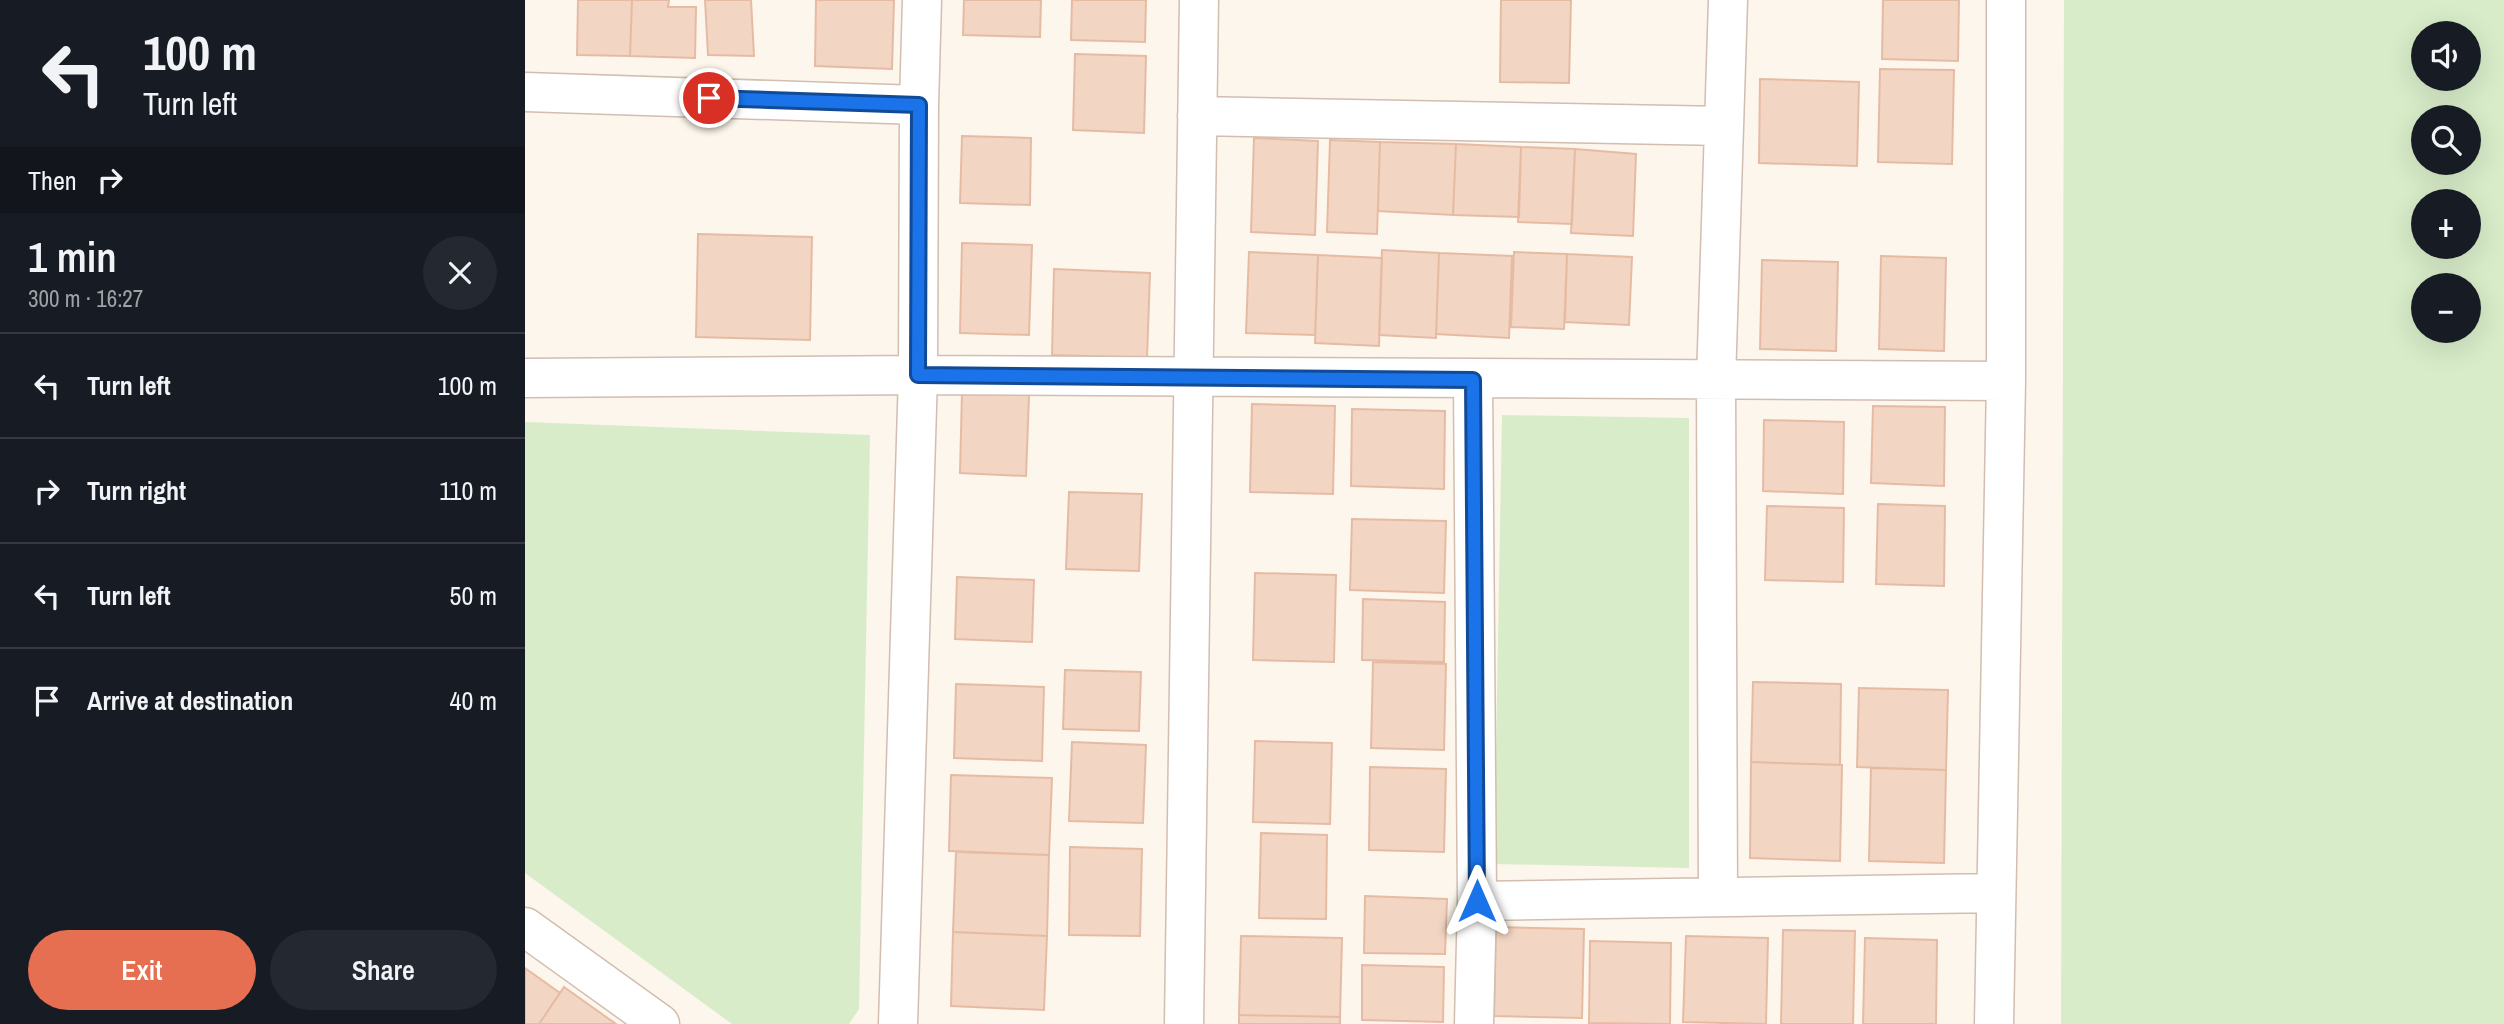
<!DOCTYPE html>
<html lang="en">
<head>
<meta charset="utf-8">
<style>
  body { margin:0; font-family:"Archivo Narrow",sans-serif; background:#242831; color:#f1f3f6; height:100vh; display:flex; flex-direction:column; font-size:26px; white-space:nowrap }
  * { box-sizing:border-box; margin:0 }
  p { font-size:23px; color:#9ea1a6 }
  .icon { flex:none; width:38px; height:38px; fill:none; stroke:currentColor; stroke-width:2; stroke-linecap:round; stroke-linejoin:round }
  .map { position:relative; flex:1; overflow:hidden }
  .side { display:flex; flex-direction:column; background:#171b24; width:525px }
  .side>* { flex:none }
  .banner { background:#171b24; color:#f1f3f6; overflow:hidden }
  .controls { position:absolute; left:1886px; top:21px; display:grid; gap:14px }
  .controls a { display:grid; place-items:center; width:70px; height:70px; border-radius:50%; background:#171b24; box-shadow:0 7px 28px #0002; font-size:35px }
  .pin { position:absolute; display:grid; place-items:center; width:60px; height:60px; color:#fff; margin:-30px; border:4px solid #fff; border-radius:50%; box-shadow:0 2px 7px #0007 }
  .me { position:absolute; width:77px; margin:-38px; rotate:0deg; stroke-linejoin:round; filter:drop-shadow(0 0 5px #0008) }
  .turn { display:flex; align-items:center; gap:24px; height:147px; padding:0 28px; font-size:32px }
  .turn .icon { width:91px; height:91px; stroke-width:2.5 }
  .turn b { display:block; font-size:49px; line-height:60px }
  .then { display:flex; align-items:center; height:66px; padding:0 28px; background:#0003; gap:14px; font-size:26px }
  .round { display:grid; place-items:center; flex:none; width:74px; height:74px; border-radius:37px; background:#242831 }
  .overview { display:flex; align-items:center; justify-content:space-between; height:119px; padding:0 28px }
  h1 { font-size:42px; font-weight:600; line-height:52px }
  .action { display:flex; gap:14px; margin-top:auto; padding:14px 28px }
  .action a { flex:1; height:80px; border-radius:42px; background:#e76f51; color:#fff; font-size:28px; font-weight:600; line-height:80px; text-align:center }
  .action a+a { background:#242831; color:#f1f3f6 }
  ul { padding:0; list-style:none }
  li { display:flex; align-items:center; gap:21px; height:105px; padding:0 28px; border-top:2px solid #363941 }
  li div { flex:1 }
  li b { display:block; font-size:26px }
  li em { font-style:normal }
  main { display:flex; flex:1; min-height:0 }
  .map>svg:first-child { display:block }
</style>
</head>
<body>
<main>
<section class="side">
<div class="banner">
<div class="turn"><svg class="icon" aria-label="left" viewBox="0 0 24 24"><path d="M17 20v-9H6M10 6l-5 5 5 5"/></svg><div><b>100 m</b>Turn left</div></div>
<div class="then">Then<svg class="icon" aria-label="right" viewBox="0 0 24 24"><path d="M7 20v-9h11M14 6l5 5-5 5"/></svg></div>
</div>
<div class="overview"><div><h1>1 min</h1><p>300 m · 16:27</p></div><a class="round"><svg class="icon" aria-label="close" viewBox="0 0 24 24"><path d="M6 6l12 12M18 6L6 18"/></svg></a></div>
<ul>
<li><svg class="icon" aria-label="left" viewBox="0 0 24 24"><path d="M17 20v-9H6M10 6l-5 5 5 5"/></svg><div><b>Turn left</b></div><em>100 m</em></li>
<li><svg class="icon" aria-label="right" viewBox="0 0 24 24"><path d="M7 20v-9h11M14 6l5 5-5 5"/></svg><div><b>Turn right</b></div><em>110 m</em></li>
<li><svg class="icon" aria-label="left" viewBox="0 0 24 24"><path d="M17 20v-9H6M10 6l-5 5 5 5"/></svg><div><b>Turn left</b></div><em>50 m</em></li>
<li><svg class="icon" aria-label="arrive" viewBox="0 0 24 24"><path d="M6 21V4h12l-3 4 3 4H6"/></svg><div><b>Arrive at destination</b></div><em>40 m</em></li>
</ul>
<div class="action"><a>Exit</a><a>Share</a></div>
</section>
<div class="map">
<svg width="1979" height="1024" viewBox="0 0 1979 1024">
  <rect width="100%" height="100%" fill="#fdf6ec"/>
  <path fill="#d8ecc9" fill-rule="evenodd" d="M 1539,0 L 1979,0 L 1979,1024 L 1536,1024 ZM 1899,33 L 1944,33 L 1944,79 L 1899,79 ZM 1899,117 L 1944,117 L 1944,163 L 1899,163 ZM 1899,201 L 1944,201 L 1944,247 L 1899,247 ZM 1899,285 L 1944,285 L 1944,331 L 1899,331 Z
    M 977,415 L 1164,418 L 1164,868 L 969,864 Z
    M 0,422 L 345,435 L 334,1009 L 324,1024 L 207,1024 L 0,873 Z"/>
  <path fill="#f3d5c3" stroke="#e6bba3" stroke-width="2" d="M 53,0 L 107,0 L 105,56 L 52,55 Z
    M 107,0 L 144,0 L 143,7 L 171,7 L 170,58 L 105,56 Z
    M 180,0 L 226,0 L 229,56 L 183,55 Z
    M 291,0 L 369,0 L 367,69 L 290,66 Z
    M 439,0 L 516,0 L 515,37 L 438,35 Z
    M 547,0 L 621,0 L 620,42 L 546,40 Z
    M 976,0 L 1046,0 L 1044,83 L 975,82 Z
    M 1358,0 L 1434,0 L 1433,61 L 1357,59 Z
    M 550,54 L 621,56 L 619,133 L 548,130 Z
    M 1355,69 L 1429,70 L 1427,164 L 1353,162 Z
    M 1235,79 L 1334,82 L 1332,166 L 1234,163 Z
    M 437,136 L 506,138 L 505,205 L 435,203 Z
    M 729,138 L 793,141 L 790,235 L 726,232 Z
    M 805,140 L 855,142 L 852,234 L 802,232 Z
    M 855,142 L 931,144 L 928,215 L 853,211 Z
    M 931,144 L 996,147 L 994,217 L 928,215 Z
    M 996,147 L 1050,149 L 1047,224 L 993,222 Z
    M 1050,149 L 1111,154 L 1108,236 L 1046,233 Z
    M 173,234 L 287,237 L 285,340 L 171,337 Z
    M 437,243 L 507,245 L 504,335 L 435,333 Z
    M 857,250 L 914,253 L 911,338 L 854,335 Z
    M 724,252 L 793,255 L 790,335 L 721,333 Z
    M 989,252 L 1042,254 L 1039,329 L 986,327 Z
    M 914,253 L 987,256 L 984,338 L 911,334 Z
    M 1042,254 L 1107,257 L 1104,325 L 1040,322 Z
    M 793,255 L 857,258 L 854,346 L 790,343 Z
    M 1356,256 L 1421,258 L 1419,351 L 1354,349 Z
    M 1237,260 L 1313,262 L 1311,351 L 1235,349 Z
    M 529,269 L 625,273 L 622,358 L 527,355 Z
    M 437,392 L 504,395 L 501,476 L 435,473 Z
    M 727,404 L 810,406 L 808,494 L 725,492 Z
    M 1348,406 L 1420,407 L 1419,486 L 1346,483 Z
    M 827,409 L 920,411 L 919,489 L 826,486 Z
    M 1239,420 L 1319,422 L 1318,494 L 1238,491 Z
    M 544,492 L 617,494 L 614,571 L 541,569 Z
    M 1353,504 L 1420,506 L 1419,586 L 1351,584 Z
    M 1242,506 L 1319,508 L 1318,582 L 1240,580 Z
    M 827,519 L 921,521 L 919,593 L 825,590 Z
    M 730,573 L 811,575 L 809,662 L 728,660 Z
    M 432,577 L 509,580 L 507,642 L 430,639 Z
    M 838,599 L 920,602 L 919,662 L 837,660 Z
    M 848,662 L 921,664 L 919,750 L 846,748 Z
    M 540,670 L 616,672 L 614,731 L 538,729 Z
    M 1228,682 L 1316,684 L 1315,765 L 1226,762 Z
    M 431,684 L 519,687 L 517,761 L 429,758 Z
    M 1334,688 L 1423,690 L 1421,770 L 1332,767 Z
    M 730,741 L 807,743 L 805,824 L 728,822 Z
    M 547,742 L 621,745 L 618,823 L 544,821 Z
    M 1226,762 L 1317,765 L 1315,861 L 1225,858 Z
    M 845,767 L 921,769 L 919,852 L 844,850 Z
    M 1346,768 L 1421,770 L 1419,863 L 1344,861 Z
    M 426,775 L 527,778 L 524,855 L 424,851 Z
    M 736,833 L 802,835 L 801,919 L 734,918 Z
    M 545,847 L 617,849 L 615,936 L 544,935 Z
    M 431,852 L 524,855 L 522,936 L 428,932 Z
    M 840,896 L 922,899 L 920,954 L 839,953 Z
    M 971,927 L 1059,929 L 1057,1018 L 969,1016 Z
    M 1258,930 L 1330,931 L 1328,1024 L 1256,1024 Z
    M 428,932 L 522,936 L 519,1010 L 426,1006 Z
    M 716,936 L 817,938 L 815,1017 L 714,1015 Z
    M 1161,936 L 1243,938 L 1241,1024 L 1158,1022 Z
    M 1340,938 L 1412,940 L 1411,1024 L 1338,1024 Z
    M 1065,941 L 1146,943 L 1145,1024 L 1064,1023 Z
    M 837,965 L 919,967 L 918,1022 L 837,1020 Z
    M 0,968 L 35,993 L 14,1024 L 0,1024 Z
    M 39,987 L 91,1024 L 14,1024 Z
    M 714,1015 L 815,1017 L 815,1024 L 714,1024 Z"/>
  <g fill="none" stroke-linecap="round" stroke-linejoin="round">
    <defs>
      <path id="street" d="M 0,92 L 394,105
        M 672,116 L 1199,126
        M 0,378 L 393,375 L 1481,381
        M 948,380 L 952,901 L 949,1024
        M 1193,897 L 1191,381 L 1203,0
        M 952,901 L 1471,893
        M 0,927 L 135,1024
        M 373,1024 L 393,375 L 394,105 L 397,0
        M 659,1024 L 674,0
        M 1469,1024 L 1481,381 L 1481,0"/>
    </defs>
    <use href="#street" stroke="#d1beb0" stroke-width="41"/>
    <use href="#street" stroke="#fff" stroke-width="38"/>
  </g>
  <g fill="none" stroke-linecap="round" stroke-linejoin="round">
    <defs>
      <path id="route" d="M 184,98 L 394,105 L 393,375 L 948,380 L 952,901"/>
    </defs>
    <use href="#route" stroke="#114b97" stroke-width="18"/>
    <use href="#route" stroke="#1a73e8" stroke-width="12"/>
  </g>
</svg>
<div class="controls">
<a><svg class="icon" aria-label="sound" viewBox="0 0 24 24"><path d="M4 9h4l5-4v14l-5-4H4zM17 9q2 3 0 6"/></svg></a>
<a><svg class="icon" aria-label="search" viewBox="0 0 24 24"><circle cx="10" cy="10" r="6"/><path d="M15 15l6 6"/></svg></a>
<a>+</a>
<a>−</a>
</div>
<div class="pin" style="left:184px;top:98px;background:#d93025"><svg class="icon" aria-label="arrive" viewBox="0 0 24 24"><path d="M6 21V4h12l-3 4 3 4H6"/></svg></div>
<svg class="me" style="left:952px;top:901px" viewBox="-20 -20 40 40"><path d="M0-17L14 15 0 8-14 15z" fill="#1a73e8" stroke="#fff" stroke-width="4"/></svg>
</div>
</main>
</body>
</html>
